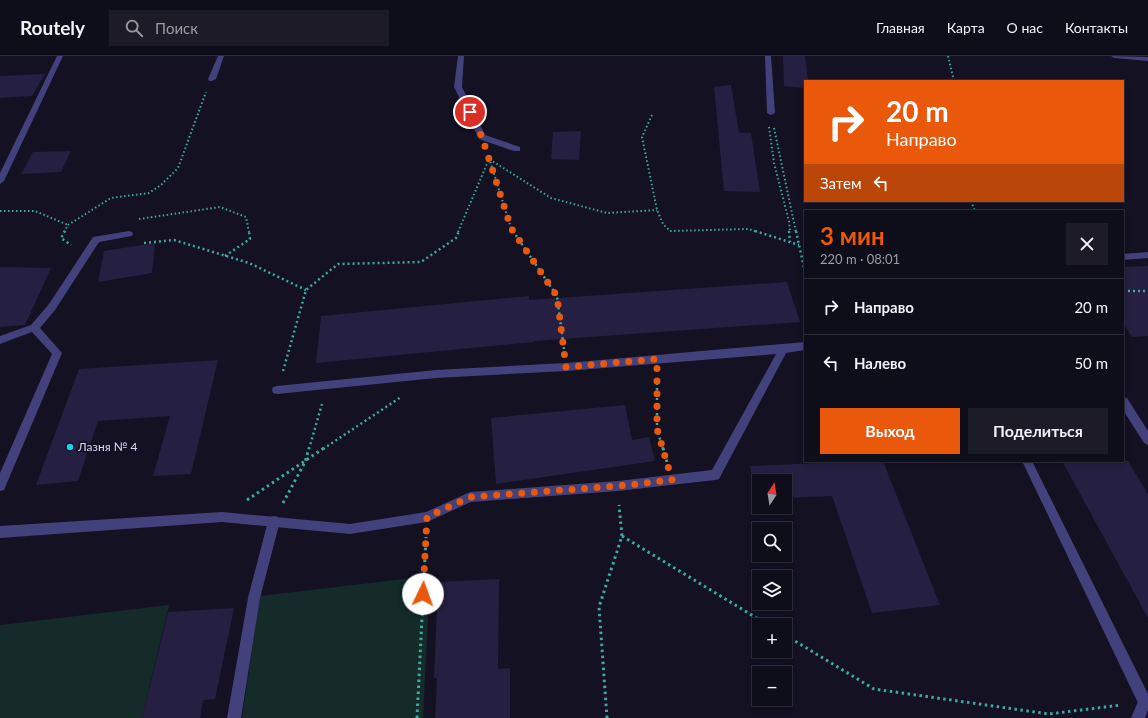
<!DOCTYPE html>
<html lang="ru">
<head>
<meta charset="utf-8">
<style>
  body { margin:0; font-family:Lato,sans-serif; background:#1c1b27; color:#f1f3f6; height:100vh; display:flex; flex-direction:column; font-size:15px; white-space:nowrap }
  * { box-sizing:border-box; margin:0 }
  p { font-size:13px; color:#9b9ca2 }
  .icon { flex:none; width:22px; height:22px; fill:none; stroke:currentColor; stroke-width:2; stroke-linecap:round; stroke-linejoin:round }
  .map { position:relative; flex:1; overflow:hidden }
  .panel { position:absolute; left:804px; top:154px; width:320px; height:252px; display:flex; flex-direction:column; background:#0e0d1a; border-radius:0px; box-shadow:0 2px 6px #0003,0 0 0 1px #2e2d39 }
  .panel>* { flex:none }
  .guide { position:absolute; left:804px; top:24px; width:320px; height:122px; border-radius:0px; box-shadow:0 2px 6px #0003,0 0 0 1px #2e2d39; background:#ea580c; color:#fff; overflow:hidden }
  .needle { width:26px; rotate:12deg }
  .controls { position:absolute; left:752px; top:418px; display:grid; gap:8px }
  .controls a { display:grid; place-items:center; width:40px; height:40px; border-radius:0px; background:#0e0d1a; box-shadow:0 2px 6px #0003,0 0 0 1px #2e2d39; font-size:20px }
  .pin { position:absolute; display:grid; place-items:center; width:34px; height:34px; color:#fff; margin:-17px; border:2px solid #fff; border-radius:50%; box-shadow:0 1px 4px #0007 }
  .me { position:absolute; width:44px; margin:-22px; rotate:3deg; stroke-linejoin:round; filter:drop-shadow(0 0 3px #0008) }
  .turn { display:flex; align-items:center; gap:14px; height:84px; padding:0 16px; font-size:18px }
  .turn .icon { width:52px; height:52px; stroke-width:2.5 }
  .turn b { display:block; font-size:28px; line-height:34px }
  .then { display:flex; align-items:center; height:38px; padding:0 16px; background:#0003; gap:8px; font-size:15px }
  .round { display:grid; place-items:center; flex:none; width:42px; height:42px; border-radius:0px; background:#1c1b27 }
  .head { display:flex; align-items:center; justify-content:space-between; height:68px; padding:0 16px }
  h1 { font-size:24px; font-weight:700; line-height:30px; color:#ea580c }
  .primary-button { display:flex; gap:8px; margin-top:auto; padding:8px 16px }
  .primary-button a { flex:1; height:46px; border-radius:0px; background:#ea580c; color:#fff; font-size:16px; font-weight:700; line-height:46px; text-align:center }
  .primary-button a+a { background:#1c1b27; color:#f1f3f6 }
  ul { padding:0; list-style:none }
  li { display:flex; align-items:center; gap:12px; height:56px; padding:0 16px; border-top:1px solid #2e2d39 }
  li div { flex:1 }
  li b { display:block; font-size:15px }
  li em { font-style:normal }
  header { display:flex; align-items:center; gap:24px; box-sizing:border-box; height:56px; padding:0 20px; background:#0e0d1a; border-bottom:1px solid #2e2d39 }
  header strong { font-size:19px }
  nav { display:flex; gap:22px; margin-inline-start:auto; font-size:14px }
  .search { width:280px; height:36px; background:#1c1b27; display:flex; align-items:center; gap:10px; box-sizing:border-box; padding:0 14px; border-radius:0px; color:#9b9ca2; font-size:15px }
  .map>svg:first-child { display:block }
</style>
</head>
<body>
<header>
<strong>Routely</strong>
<div class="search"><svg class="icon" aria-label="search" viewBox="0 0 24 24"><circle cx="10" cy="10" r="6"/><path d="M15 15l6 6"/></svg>Поиск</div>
<nav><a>Главная</a><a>Карта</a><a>О нас</a><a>Контакты</a></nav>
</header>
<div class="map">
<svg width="1148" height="662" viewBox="0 0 1148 662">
  <rect width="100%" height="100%" fill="#131122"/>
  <path fill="#142b2a" d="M 430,520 L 423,662 L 242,662 L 260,540 Z
    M 169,549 L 142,662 L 0,662 L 0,569 Z"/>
  <path fill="#251f41" d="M 783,0 L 805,0 L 808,25 L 805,25 L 805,32 L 784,30 Z
    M 45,18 L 32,40 L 0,42 L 0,20 Z
    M 731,29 L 739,77 L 751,77 L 760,136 L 724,135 L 714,31 Z
    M 581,75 L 579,104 L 551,103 L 553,76 Z
    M 71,95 L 61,116 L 21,118 L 33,96 Z
    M 155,187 L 152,217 L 98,226 L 104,195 Z
    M 1148,210 L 1148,280 L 1132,281 L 1123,267 L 1123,211 Z
    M 0,211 L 51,212 L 25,269 L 0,271 Z
    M 787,226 L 800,266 L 534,285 L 534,286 L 316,307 L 321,260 L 529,240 L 529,244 Z
    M 218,304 L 191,418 L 153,420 L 170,360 L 98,365 L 78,425 L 36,429 L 79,313 Z
    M 625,349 L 632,384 L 649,381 L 655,405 L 496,428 L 491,362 Z
    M 820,405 L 883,405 L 940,549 L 872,557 L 832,440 L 785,442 L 785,425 L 759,425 L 759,443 L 757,443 L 750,410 L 820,407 Z
    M 1062,405 L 1128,405 L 1148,438 L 1148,562 Z
    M 499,523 L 498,613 L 510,612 L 510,662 L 435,662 L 437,622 L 434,622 L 438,526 Z
    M 234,552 L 215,643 L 203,644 L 200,662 L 142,662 L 168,556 Z"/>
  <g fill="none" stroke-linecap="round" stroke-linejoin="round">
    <path stroke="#3ca9a0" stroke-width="2" stroke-dasharray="1.5 2.5" stroke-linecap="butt" d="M 948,0 L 954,25
      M 652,59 L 642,81 L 657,154 L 663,168 L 670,175 L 748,173 L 758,176
      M 769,71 L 774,107 L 789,165 L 790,176
      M 774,72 L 796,176
      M 489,102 L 511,172 L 514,176
      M 971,145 L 975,155
      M 0,155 L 35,155 L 68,169
      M 139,163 L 220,151 L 246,161 L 249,176
      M 64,176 L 68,169 L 111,142 L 149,137 L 161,129 L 178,112 L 206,36
      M 458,176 L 489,103 L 551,142 L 607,157 L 657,154"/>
    <path stroke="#3ca9a0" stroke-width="2.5" stroke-dasharray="2 3" stroke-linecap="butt" d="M 65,175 L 61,182 L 71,189
      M 513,175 L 557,240 L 564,293
      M 755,175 L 799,189
      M 789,175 L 790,186
      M 796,175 L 805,216
      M 144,187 L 174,184 L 249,207 L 306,234
      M 225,200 L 250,183 L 249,175
      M 1123,235 L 1148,235
      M 283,315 L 306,234 L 338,208 L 421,206 L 456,182 L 459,175
      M 657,322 L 657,373 L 663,393
      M 309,393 L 322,348
      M 323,393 L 401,341"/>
    <path stroke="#3ca9a0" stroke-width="3" stroke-dasharray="2.5 3.5" stroke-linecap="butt" d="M 663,392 L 667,406
      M 247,444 L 324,392
      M 283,447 L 305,406 L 309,392
      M 622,480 L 768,569
      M 785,579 L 874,633 L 1049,658 L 1121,649
      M 417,662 L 426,481
      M 607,662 L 599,551 L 622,480 L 619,449"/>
    <path fill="#42417c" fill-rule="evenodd" d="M 129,175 L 132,176 L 133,178 L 132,180 L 99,186 L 55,254 L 40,272 L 62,297 L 4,434 L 0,435 L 0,417 L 52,298 L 32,276 L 0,288 L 0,280 L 31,269 L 49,248 L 93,181 Z
      M 805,286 L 805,294 L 786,297 L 719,423 L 715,424 L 618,435 L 471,446 L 427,466 L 350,478 L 222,466 L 0,482 L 0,470 L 222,456 L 350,468 L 426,456 L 470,436 L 618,425 L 712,414 L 776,298 L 566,315 L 436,322 L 277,338 L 273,337 L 272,334 L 273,331 L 277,330 L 436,314 L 566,307 Z
      M 1022,405 L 1032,405 L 1148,638 L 1148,651 L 1145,652 L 1140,651 Z"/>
    <path fill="#42417c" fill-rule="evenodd" d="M 57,0 L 63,0 L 4,125 L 0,128 L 0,117 Z
      M 218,0 L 224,0 L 216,23 L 212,25 L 209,25 L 208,23 Z
      M 458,0 L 464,0 L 462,31 L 485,79 L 520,91 L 520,95 L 514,95 L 479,83 L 454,31 Z
      M 765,0 L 771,0 L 775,57 L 771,59 L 767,57 Z
      M 1111,0 L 1148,1 L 1148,5 L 1114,2 Z
      M 1148,196 L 1148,202 L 1123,204 L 1123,198 Z
      M 1123,341 L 1127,342 L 1148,375 L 1148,389 L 1144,387 L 1123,354 Z
      M 274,460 L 278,461 L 280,465 L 260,542 L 241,662 L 227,662 L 248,542 L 268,465 L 270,461 Z
      M 1148,639 L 1148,654 L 1145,662 L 1131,662 L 1140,641 Z"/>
  </g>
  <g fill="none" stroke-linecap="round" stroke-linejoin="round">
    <path stroke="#ea580c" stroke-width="7" stroke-dasharray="0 12.6" d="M 423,538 L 427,461 L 470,441 L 618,430 L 672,424 L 657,373 L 657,303 L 566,311 L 557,240 L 511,172 L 482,81 L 470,56"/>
  </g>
  <circle fill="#19d2e3" stroke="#131122" stroke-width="1.5" cx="70" cy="391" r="4"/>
  <g text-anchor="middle" stroke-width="3.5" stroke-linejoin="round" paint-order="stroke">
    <g font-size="12" fill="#dad6fa" stroke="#131122" text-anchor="start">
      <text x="78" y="395">Лазня № 4</text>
    </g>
  </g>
</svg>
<div class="controls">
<a><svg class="needle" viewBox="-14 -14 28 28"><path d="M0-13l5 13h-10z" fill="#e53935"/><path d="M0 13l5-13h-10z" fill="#9b9ca2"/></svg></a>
<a><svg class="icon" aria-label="search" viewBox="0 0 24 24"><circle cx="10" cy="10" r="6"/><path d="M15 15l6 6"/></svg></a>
<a><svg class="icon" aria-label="layers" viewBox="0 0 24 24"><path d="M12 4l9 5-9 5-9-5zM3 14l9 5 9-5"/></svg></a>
<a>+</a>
<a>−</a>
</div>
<div class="pin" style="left:470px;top:56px;background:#d93025"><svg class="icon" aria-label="arrive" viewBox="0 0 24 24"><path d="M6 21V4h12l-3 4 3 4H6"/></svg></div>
<svg class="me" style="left:423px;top:538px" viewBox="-20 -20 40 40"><circle r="19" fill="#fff"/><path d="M0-13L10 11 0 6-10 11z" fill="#ea580c"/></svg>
<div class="guide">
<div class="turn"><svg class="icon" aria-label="right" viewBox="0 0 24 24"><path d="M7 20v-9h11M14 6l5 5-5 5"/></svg><div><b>20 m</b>Направо</div></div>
<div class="then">Затем<svg class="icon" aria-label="left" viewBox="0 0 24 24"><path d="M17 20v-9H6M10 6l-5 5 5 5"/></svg></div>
</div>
<section class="panel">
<div class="head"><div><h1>3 мин</h1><p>220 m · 08:01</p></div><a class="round"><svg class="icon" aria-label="close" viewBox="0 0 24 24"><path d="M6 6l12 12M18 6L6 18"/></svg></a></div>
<ul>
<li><svg class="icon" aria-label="right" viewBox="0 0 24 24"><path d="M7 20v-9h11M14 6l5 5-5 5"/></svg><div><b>Направо</b></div><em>20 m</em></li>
<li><svg class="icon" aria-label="left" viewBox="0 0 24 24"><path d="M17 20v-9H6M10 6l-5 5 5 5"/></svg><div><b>Налево</b></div><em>50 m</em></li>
</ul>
<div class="primary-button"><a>Выход</a><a>Поделиться</a></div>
</section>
</div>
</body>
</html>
